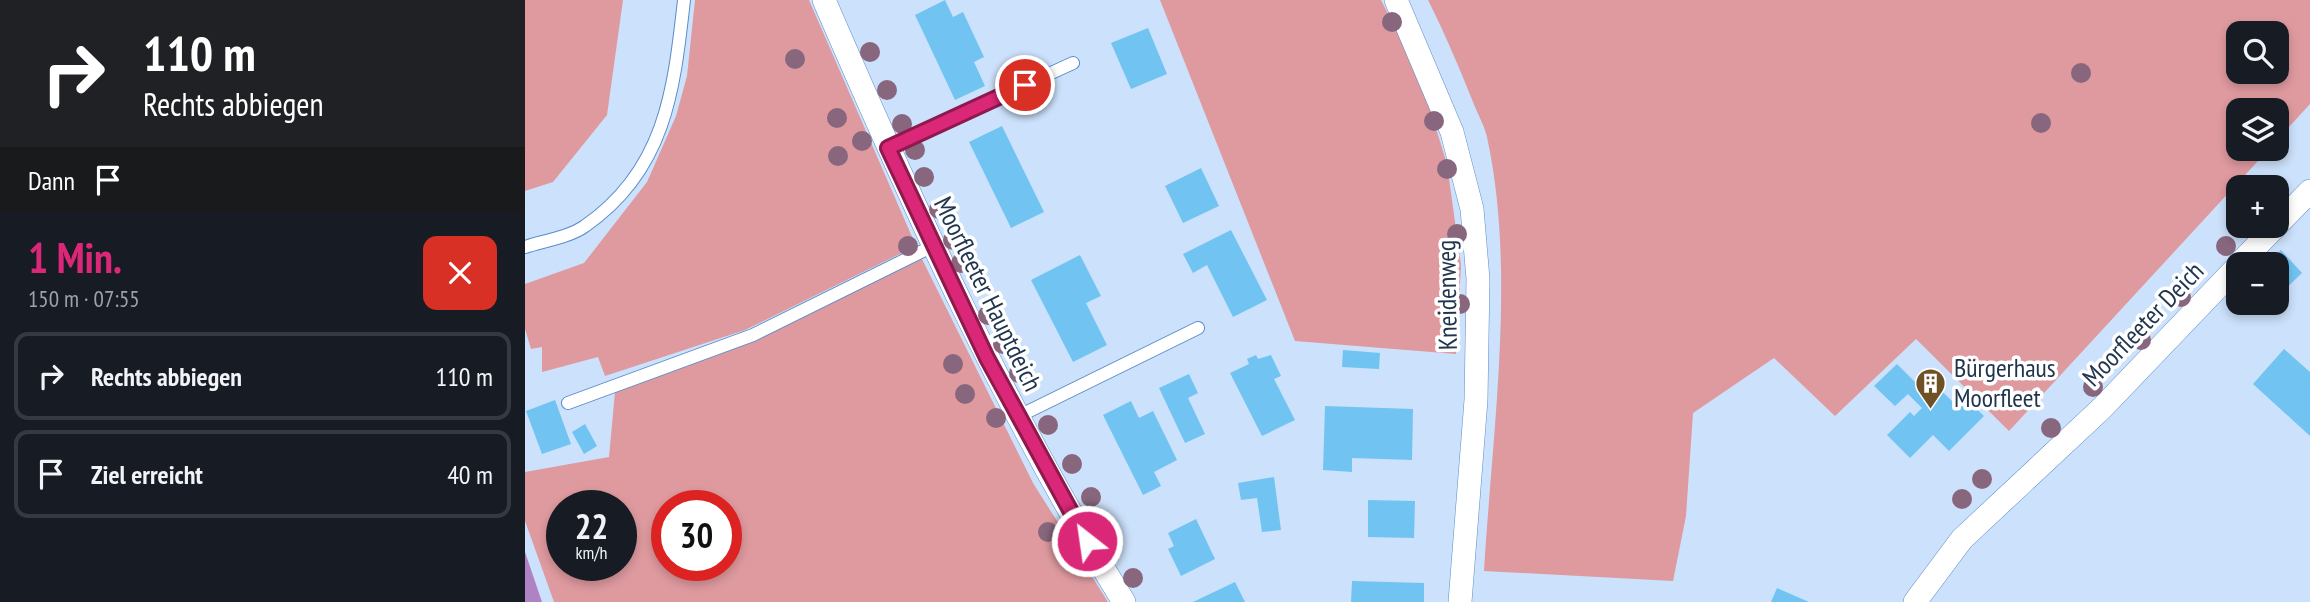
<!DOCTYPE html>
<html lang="de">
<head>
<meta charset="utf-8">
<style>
  body { margin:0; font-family:"PT Sans Narrow",sans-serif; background:#20242c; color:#f1f3f6; height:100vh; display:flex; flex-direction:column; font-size:26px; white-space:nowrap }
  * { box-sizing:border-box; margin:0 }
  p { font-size:23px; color:#9ea1a6 }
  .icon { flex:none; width:38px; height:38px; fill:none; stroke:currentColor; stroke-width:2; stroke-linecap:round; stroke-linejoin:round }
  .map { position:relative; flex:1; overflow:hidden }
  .sheet { display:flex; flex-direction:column; background:#171b24; width:525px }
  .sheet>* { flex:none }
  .hud { background:#202124; color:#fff; overflow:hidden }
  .buttons { position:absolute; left:1701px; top:21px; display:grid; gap:14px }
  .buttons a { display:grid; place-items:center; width:63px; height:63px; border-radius:14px; background:#171b24; box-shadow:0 4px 10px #0003; font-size:35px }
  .speed { position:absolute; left:21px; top:490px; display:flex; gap:14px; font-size:35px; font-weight:700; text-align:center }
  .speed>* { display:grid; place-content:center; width:91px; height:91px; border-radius:50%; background:#171b24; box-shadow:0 4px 10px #0003; line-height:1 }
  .speed small { font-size:18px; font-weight:400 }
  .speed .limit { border:10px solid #d22; background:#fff; color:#111 }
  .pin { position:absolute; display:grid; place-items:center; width:60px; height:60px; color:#fff; margin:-30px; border:4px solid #fff; border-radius:50%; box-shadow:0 2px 7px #0007 }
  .me { position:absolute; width:77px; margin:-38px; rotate:330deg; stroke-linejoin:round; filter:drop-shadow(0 0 5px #0008) }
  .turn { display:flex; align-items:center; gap:24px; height:147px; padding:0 28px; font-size:32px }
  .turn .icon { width:91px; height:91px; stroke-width:2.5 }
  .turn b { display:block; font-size:49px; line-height:60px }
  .then { display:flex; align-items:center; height:66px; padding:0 28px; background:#0003; gap:14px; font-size:26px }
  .round { display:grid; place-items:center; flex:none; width:74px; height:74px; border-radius:14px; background:#20242c }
  .summary { display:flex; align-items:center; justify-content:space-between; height:119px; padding:0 28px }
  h1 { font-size:42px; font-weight:700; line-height:52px; color:#db2777 }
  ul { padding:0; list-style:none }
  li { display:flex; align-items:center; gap:21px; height:88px; margin:0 14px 10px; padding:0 14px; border:4px solid #363941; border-radius:14px }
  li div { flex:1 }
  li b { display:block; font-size:26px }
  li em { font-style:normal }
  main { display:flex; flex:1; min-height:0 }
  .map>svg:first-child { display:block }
</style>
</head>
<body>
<main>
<section class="sheet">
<div class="hud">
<div class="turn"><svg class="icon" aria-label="right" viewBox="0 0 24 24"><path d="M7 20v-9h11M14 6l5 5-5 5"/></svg><div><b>110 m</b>Rechts abbiegen</div></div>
<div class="then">Dann<svg class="icon" aria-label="arrive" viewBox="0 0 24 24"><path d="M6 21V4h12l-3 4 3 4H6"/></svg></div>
</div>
<div class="summary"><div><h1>1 Min.</h1><p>150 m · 07:55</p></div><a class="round" style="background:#d93025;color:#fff"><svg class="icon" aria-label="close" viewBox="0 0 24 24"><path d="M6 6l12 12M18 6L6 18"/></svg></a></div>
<ul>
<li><svg class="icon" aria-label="right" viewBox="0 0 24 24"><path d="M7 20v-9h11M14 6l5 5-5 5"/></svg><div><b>Rechts abbiegen</b></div><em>110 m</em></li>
<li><svg class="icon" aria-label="arrive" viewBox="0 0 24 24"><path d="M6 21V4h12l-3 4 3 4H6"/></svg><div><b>Ziel erreicht</b></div><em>40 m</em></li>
</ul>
</section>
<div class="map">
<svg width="1785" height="602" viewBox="0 0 1785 602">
  <rect width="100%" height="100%" fill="#cce1fb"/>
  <path fill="#de9a9f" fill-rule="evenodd" d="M 0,0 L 98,0 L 82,115 L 28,182 L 0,191 Z
    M 170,0 L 284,0 L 391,246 L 220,330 L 80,376 L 73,357 L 17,372 L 17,347 L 6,349 L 0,329 L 0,284 L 59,263 L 122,182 L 151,116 L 162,76 Z
    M 635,0 L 856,0 L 895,77 L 922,164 L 936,265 L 931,354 L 770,341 Z
    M 903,0 L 1785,0 L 1785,104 L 1752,140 L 1752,110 L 1713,110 L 1713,149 L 1744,149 L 1484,431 L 1391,339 L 1310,416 L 1249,358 L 1168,413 L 1161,516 L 1148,581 L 959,571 C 967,435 991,275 963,142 C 961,128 953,115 948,102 C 934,67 920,34 903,0 ZM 1713,33 L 1752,33 L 1752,72 L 1713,72 Z
    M 397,259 L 508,483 L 583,602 L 29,602 L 0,521 L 0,472 L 84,457 L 90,392 L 302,304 ZM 37,506 L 96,506 L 96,565 L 37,565 ZM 142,506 L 201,506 L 201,565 L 142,565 Z"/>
  <path fill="#ae82c3" d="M 0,552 L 17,602 L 0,602 Z"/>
  <path fill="#71c4f2" d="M 420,0 L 428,17 L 438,12 L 459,57 L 449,62 L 460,86 L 430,100 L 390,15 Z
    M 623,28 L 642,74 L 606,89 L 586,43 Z
    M 477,126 L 519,212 L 486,228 L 444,142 Z
    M 676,168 L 694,206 L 658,223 L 640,186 Z
    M 706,230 L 742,300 L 708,317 L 682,265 L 668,273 L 658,254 Z
    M 1756,250 L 1777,273 L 1752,297 L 1752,264 L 1741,264 Z
    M 555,255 L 576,296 L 561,303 L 582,345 L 548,362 L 506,280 Z
    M 1759,349 L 1785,372 L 1785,436 L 1728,384 Z
    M 818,350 L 855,353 L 854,369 L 817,367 Z
    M 731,355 L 733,359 L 746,355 L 756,376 L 749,379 L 770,420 L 737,436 L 705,373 L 724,364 L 722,359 Z
    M 1372,364 L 1391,383 L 1400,375 L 1427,401 L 1435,393 L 1459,416 L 1424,451 L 1408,435 L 1385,458 L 1362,435 L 1385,412 L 1389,416 L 1397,408 L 1383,394 L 1370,406 L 1349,386 Z
    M 664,374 L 673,393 L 663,398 L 680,434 L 660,443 L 634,388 Z
    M 30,400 L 46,444 L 17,454 L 1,411 Z
    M 606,401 L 614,418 L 628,411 L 652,460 L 629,472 L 636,486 L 618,495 L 578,415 Z
    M 800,406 L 888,409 L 887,460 L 827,458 L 827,472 L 798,470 Z
    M 60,424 L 72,446 L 59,454 L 47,432 Z
    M 749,477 L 756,530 L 737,532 L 732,498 L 716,500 L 713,483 Z
    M 843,500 L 890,501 L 889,538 L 843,537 Z
    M 671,519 L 690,559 L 656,576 L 643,549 L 649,546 L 643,533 Z
    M 827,581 L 899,583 L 899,602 L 826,602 Z
    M 710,582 L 720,602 L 668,602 Z
    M 1252,588 L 1284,602 L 1246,602 Z"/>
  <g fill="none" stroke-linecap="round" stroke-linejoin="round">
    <defs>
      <path id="service" d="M 363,148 L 548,63
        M 0,247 C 18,241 45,237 60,226 C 141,170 149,89 159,0
        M 43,403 L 228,335 L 408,246
        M 492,417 L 673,328"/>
      <path id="minor" d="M 299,0 C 388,206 480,411 599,602
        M 871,0 L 927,132 L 947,209 L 953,279 L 951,400 L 935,602
        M 1752,225 L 1785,191
        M 1714,264 L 1751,226
        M 1390,602 L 1437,539 L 1577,408 L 1713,266"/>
    </defs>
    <use href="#service" stroke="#5b8cc8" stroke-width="14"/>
    <use href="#minor" stroke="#5b8cc8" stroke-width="24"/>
    <use href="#service" stroke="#fff" stroke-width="12"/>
    <use href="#minor" stroke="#fff" stroke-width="23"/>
  </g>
  <g fill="#88677e">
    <circle cx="867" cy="22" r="10"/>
    <circle cx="345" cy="52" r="10"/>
    <circle cx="270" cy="59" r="10"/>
    <circle cx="1556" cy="73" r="10"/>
    <circle cx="362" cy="90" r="10"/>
    <circle cx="312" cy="118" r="10"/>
    <circle cx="909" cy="121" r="10"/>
    <circle cx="1516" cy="123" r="10"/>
    <circle cx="377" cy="124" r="10"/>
    <circle cx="337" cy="141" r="10"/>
    <circle cx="390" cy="150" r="10"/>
    <circle cx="313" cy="156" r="10"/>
    <circle cx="922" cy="169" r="10"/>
    <circle cx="399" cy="177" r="10"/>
    <circle cx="414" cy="209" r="10"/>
    <circle cx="932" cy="234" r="10"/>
    <circle cx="428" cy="240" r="10"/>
    <circle cx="383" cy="246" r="10"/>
    <circle cx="1701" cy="246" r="10"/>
    <circle cx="436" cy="263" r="10"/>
    <circle cx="1656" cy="297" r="10"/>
    <circle cx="935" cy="304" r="10"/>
    <circle cx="463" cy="315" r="10"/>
    <circle cx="1616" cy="340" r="10"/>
    <circle cx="478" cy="344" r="10"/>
    <circle cx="428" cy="364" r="10"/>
    <circle cx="494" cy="373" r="10"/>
    <circle cx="1568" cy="387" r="10"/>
    <circle cx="440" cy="394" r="10"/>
    <circle cx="471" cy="418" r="10"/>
    <circle cx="523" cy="425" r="10"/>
    <circle cx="1526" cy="428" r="10"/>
    <circle cx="547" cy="464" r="10"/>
    <circle cx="1457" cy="479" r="10"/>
    <circle cx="566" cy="497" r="10"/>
    <circle cx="1437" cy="499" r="10"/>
    <circle cx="523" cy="532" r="10"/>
    <circle cx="608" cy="578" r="10"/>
  </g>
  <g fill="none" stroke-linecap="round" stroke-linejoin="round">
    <defs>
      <path id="route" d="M 500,85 L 363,148 L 462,358 L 562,541"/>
    </defs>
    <use href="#route" stroke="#8e194d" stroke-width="18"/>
    <use href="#route" stroke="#db2777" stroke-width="12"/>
  </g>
  <defs>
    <symbol id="building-pin" viewBox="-11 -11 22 30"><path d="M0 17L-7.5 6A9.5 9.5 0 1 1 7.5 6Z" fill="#6f5126" stroke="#fff"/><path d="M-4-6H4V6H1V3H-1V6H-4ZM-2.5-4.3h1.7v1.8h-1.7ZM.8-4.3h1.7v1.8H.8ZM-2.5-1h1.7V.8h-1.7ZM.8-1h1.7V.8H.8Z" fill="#fff"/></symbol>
  </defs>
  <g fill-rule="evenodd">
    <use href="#building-pin" x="1388" y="366" width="35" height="47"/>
  </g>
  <g text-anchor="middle" stroke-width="7" stroke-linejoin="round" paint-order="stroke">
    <g font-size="26" fill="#1f344d" stroke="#fff">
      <text transform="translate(463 294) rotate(64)" y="9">Moorfleeter Hauptdeich</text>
      <text transform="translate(922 295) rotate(-91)" y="9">Kneidenweg</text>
      <text transform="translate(1618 324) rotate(-46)" y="9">Moorfleeter Deich</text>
    </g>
    <g font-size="26" fill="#1f344d" stroke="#fff" text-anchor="start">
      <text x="1429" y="377">Bürgerhaus<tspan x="1429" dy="30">Moorfleet</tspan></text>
    </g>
  </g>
</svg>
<div class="buttons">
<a><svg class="icon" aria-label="search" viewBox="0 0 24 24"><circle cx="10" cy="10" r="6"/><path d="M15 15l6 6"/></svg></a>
<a><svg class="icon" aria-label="layers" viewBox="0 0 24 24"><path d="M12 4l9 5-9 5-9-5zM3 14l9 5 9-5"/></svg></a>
<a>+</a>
<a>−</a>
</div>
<div class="speed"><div>22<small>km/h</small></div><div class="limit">30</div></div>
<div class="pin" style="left:500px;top:85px;background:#d93025"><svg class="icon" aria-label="arrive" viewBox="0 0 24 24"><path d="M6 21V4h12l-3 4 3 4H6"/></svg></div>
<svg class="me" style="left:562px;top:541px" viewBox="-20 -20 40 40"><circle r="17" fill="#db2777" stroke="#fff" stroke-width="3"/><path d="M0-11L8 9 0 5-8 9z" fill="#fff"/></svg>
</div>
</main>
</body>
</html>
